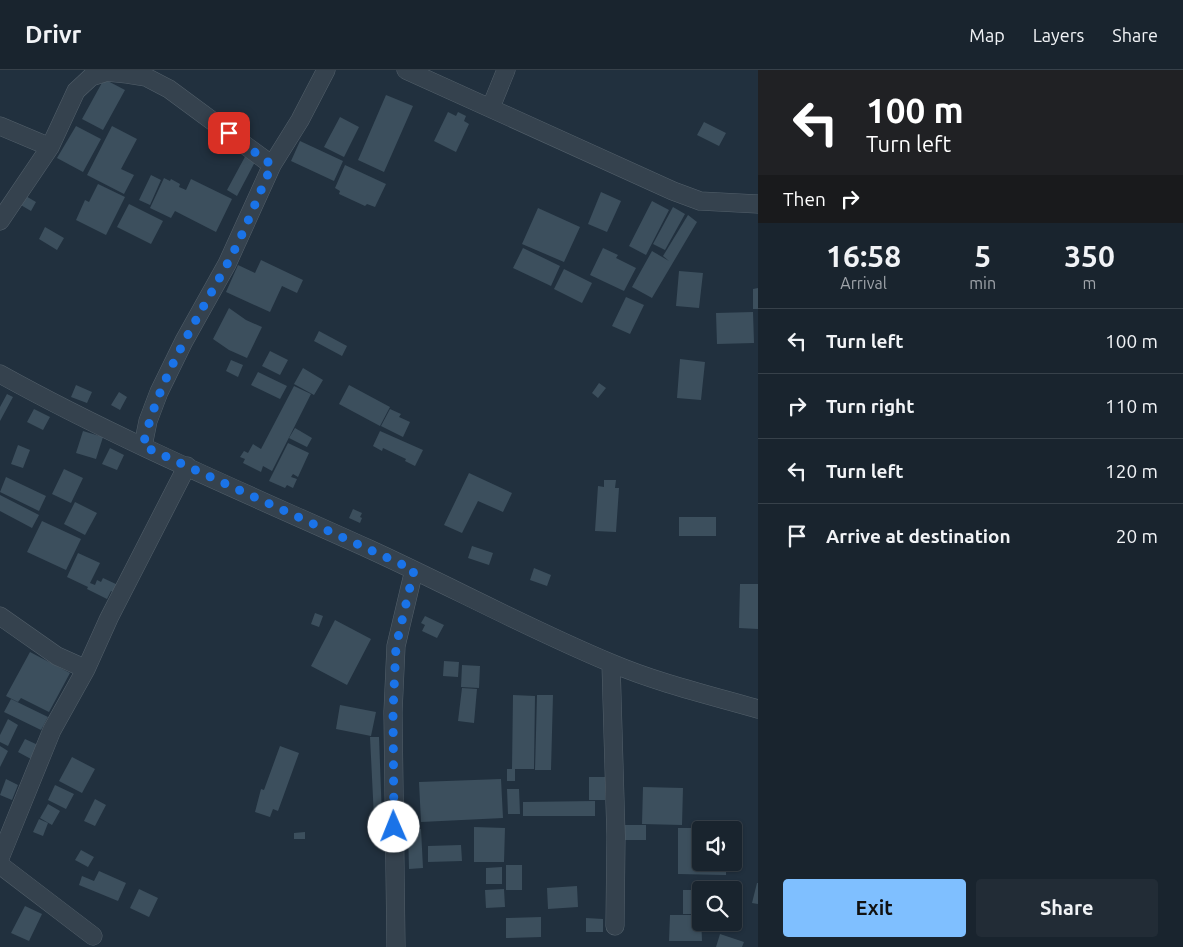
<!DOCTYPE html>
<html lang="en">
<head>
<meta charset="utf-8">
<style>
  body { margin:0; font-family:Ubuntu,sans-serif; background:#222c36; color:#f1f3f6; height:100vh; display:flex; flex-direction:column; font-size:19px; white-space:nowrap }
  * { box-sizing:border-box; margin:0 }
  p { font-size:16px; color:#9fa4aa }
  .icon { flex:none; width:28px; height:28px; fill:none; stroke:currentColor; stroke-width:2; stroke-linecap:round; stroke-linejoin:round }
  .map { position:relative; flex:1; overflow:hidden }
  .drawer { display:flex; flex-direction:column; background:#19242e; width:425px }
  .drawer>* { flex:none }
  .banner { background:#202124; color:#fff; overflow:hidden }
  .buttons { position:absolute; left:692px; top:751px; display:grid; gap:10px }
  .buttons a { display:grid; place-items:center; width:50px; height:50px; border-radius:5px; background:#19242e; box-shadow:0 1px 4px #0004,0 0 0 1px #37414a; font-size:25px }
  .pin { position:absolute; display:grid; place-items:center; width:42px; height:42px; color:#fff; margin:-21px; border-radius:10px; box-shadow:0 2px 8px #0006 }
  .me { position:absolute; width:55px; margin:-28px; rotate:359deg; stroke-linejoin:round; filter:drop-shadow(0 0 4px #0008) }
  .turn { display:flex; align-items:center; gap:18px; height:105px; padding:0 25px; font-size:22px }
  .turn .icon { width:65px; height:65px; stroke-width:2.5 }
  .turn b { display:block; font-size:35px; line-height:42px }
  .then { display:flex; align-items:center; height:48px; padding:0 25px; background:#0003; gap:10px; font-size:19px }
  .eta { display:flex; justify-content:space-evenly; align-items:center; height:85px; text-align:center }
  .eta b { font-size:30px; font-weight:700; line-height:35px }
  .button { display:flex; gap:10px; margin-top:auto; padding:10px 25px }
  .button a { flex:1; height:58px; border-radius:5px; background:#7fbfff; color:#111; font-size:20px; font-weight:700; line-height:58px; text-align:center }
  .button a+a { background:#222c36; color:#f1f3f6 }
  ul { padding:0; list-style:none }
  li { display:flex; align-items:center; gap:15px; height:65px; padding:0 25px; border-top:1px solid #37414a }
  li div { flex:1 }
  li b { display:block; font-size:19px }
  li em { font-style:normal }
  header { display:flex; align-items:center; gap:30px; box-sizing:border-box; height:70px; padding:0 25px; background:#19242e; border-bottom:1px solid #37414a }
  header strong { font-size:24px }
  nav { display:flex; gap:28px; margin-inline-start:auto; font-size:18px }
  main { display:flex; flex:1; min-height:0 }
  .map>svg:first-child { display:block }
</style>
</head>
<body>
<header>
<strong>Drivr</strong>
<nav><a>Map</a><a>Layers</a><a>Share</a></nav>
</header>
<main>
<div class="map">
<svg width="758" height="877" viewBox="0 0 758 877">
  <rect width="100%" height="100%" fill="#21303e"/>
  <path fill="#3c4f5d" d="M 104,9 L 125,20 L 103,60 L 82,49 Z
    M 386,25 L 413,36 L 384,102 L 358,90 Z
    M 448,42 L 456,46 L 458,42 L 466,46 L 464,51 L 469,54 L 456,82 L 434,71 Z
    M 340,47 L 359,57 L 344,87 L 324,77 Z
    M 704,52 L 726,63 L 719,76 L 697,65 Z
    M 76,56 L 101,69 L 83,102 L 57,88 Z
    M 112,56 L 137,69 L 121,99 L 134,105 L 124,124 L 87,105 Z
    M 300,71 L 343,91 L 334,111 L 291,91 Z
    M 247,83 L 257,88 L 237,126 L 227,120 Z
    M 345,95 L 386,114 L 375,137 L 367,134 L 365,136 L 339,124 L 340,121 L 335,118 Z
    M 151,105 L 161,110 L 150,135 L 139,130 Z
    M 164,108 L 170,111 L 171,109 L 180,114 L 179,117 L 186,120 L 191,109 L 232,129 L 216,162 L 175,141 L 171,148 L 150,138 Z
    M 98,114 L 125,127 L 106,165 L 76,150 L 85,130 L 89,132 Z
    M 601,122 L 621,131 L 607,162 L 588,154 Z
    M 24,125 L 36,132 L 31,141 L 19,134 Z
    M 652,131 L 669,140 L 646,185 L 629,176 Z
    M 129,134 L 163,151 L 151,174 L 117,157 Z
    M 673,137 L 685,144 L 665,180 L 653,174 Z
    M 538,138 L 580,157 L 564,192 L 522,174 Z
    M 688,145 L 697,152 L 652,228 L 632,217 L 652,181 L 669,191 L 663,186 Z
    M 45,157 L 64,168 L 57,180 L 39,169 Z
    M 523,178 L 560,196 L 551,216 L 513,198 Z
    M 603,178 L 618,185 L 616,188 L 636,198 L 624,221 L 590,205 Z
    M 261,190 L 303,210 L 297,223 L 282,216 L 270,242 L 226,222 L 238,195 L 255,203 Z
    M 564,199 L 592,213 L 582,233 L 554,219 Z
    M 679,201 L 703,203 L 699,238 L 676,236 Z
    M 758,218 L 758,239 L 753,239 L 753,219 Z
    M 626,227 L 644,235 L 630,264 L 612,256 Z
    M 229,238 L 246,250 L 262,257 L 247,288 L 229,280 L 213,269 Z
    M 753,242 L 754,273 L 717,274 L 716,243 Z
    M 319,261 L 347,276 L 342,286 L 314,271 Z
    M 270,281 L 288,290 L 280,305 L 262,296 Z
    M 680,289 L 705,292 L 701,330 L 677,328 Z
    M 231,290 L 243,295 L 238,307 L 226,301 Z
    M 303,298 L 323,310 L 314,325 L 294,314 Z
    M 258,302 L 287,316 L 280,329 L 251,315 Z
    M 599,313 L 606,318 L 598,328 L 592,323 Z
    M 76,315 L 92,322 L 87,333 L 71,327 Z
    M 349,315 L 390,337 L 380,356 L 339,334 Z
    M 294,316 L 311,324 L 272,401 L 263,396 L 261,402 L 243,393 L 245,389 L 240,387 L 244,381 L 248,383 L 253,374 L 261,379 Z
    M 119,322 L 127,327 L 120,340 L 111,335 Z
    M 7,324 L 13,327 L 0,351 L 0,337 Z
    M 34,339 L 50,347 L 43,360 L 27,352 Z
    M 390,339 L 401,344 L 399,347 L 410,352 L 403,367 L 381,356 Z
    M 295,358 L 312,368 L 307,377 L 289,368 Z
    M 83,361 L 103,367 L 96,389 L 76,383 Z
    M 380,361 L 423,380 L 415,396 L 405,391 L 406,389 L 383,378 L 382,381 L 373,376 Z
    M 288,373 L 309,383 L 298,407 L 293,404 L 291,407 L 297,409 L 293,418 L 287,415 L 285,418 L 269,411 Z
    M 18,375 L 30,380 L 23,398 L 11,394 Z
    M 110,378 L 124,385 L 117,400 L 102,394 Z
    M 64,399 L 83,408 L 71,433 L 52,424 Z
    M 469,403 L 512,423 L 503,442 L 478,431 L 462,463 L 444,455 Z
    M 6,407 L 46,426 L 39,441 L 0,422 Z
    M 604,410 L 616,410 L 615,418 L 619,418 L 616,462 L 595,461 L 598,416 L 604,417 Z
    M 0,425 L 39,445 L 32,458 L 0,441 Z
    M 75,432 L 97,443 L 85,465 L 64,454 Z
    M 353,439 L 362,443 L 360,447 L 362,448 L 360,453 L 349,448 Z
    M 679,447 L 716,447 L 716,466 L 679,466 Z
    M 42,451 L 81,469 L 66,500 L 27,482 Z
    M 472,476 L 493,483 L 489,495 L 468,488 Z
    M 78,483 L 100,493 L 90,513 L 95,515 L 97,510 L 101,512 L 103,508 L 118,515 L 114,523 L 111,521 L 107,529 L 87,519 L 88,517 L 67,507 Z
    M 534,498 L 551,505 L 547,516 L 530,510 Z
    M 740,514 L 758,514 L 758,559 L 739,558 Z
    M 315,543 L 323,546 L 319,557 L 311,554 Z
    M 425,546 L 444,555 L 437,568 L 422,561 L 425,555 L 421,553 Z
    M 335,550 L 371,569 L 347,615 L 311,596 Z
    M 30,582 L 70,603 L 49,642 L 21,628 L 18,632 L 6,626 Z
    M 444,591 L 459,592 L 458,607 L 443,606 Z
    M 462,595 L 480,596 L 479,618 L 461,617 Z
    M 462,618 L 477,619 L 474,653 L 458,651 Z
    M 513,625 L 535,626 L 534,699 L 515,699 L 515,711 L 507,711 L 507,699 L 512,699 Z
    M 537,625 L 553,625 L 551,700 L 535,700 Z
    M 11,629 L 48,647 L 41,660 L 4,642 Z
    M 340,635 L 376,642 L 371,666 L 336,659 Z
    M 8,649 L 18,655 L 8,676 L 0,672 L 0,665 Z
    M 370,667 L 379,667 L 382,748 L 374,748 Z
    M 25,669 L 38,675 L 31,689 L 18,682 Z
    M 0,676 L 8,681 L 0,697 Z
    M 280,676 L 299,683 L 278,741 L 273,739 L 270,747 L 255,742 L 261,719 L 264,720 Z
    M 72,687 L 95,699 L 82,723 L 59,711 Z
    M 589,707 L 605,707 L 605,730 L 589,730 Z
    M 6,709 L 18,715 L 12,730 L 0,725 Z
    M 501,709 L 503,748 L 421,752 L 419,712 Z
    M 55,715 L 74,724 L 66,739 L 48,730 Z
    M 643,717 L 683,718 L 682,755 L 642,754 Z
    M 507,719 L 519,719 L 520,744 L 508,744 Z
    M 95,729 L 106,735 L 95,756 L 84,751 Z
    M 595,731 L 595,746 L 523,746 L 523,732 Z
    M 48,734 L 60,741 L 52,755 L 40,748 Z
    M 39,749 L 48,753 L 43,766 L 33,762 Z
    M 625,755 L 646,755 L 646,770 L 625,770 Z
    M 474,757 L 505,758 L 504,792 L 474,792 Z
    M 678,758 L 721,758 L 721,760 L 701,760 L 701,792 L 726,792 L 726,805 L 678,804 Z
    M 421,759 L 423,798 L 409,799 L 408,760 Z
    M 305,762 L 305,769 L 294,769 L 294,763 Z
    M 461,775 L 462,791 L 428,792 L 428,776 Z
    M 81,780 L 94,787 L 88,797 L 75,790 Z
    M 506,795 L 522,795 L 522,820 L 506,820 Z
    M 502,797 L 502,814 L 486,814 L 486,798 Z
    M 99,801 L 126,813 L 118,831 L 79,815 L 82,806 L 94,811 Z
    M 757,813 L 758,813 L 758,834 L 752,833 Z
    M 577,816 L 578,837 L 548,839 L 547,818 Z
    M 139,819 L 158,828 L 149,847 L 130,838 Z
    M 504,819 L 505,837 L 486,838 L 485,820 Z
    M 683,820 L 701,820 L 701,844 L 683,844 Z
    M 25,836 L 42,844 L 29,871 L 11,863 Z
    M 670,845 L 701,845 L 702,871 L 669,871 Z
    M 541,847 L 541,867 L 506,868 L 506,848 Z
    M 586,848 L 603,849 L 603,862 L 586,862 Z
    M 720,864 L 744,872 L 742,877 L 716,877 Z"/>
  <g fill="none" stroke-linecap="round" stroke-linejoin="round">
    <defs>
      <path id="minor" d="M 406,0 L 673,121 L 700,131 L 758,134
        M 491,37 L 506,0
        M 0,56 L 50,77
        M 0,151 L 50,77 L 76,21 L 91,7 L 107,2 L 127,4 L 146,7 L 169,19 L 272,95
        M 0,304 C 119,370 245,423 369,479 C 450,516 529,559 611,593 C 658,613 709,625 758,639
        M 143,376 L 148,351 L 159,322 L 184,271 L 227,194 L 272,95 L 300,50 L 326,0
        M 0,546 L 57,586 L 86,599
        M 611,593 L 616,766 L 615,856
        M 0,788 L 52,660 L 86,599 L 109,548 L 187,396
        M 0,795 L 93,866
        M 396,877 L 393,642 L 396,576 L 414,500"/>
    </defs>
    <use href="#minor" stroke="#53606b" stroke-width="19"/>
    <use href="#minor" stroke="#35424e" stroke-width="18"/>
  </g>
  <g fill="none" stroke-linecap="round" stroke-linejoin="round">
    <path stroke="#1a73e8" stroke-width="9" stroke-dasharray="0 16.2" d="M 229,63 L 272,95 C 257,128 244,164 226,196 C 194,255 158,310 143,376 L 414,500 L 396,576 L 393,642 L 394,757"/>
  </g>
</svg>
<div class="buttons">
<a><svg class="icon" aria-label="sound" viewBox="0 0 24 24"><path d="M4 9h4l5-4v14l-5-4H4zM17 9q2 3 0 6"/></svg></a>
<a><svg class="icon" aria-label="search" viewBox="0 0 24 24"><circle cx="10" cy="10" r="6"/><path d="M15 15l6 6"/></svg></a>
</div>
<div class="pin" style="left:229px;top:63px;background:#d93025"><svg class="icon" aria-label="arrive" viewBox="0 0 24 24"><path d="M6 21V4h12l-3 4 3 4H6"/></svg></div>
<svg class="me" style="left:394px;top:757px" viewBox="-20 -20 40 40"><circle r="19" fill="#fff"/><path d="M0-13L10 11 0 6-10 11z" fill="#1a73e8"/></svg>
</div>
<section class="drawer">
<div class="banner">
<div class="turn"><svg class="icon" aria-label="left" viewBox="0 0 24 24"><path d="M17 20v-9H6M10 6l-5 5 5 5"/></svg><div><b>100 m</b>Turn left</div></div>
<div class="then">Then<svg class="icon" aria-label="right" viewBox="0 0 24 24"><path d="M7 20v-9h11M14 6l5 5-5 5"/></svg></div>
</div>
<div class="eta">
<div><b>16:58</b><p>Arrival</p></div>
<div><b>5</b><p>min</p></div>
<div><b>350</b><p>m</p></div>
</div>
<ul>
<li><svg class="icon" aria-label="left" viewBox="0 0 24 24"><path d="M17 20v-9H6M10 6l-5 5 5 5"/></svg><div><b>Turn left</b></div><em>100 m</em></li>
<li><svg class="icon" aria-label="right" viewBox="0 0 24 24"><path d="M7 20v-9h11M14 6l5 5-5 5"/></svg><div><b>Turn right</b></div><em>110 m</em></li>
<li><svg class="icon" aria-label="left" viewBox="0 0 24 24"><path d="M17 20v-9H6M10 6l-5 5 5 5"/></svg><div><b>Turn left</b></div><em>120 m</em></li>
<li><svg class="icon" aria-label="arrive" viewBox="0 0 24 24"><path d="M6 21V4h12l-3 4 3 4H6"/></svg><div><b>Arrive at destination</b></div><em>20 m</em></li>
</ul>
<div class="button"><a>Exit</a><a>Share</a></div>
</section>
</main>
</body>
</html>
